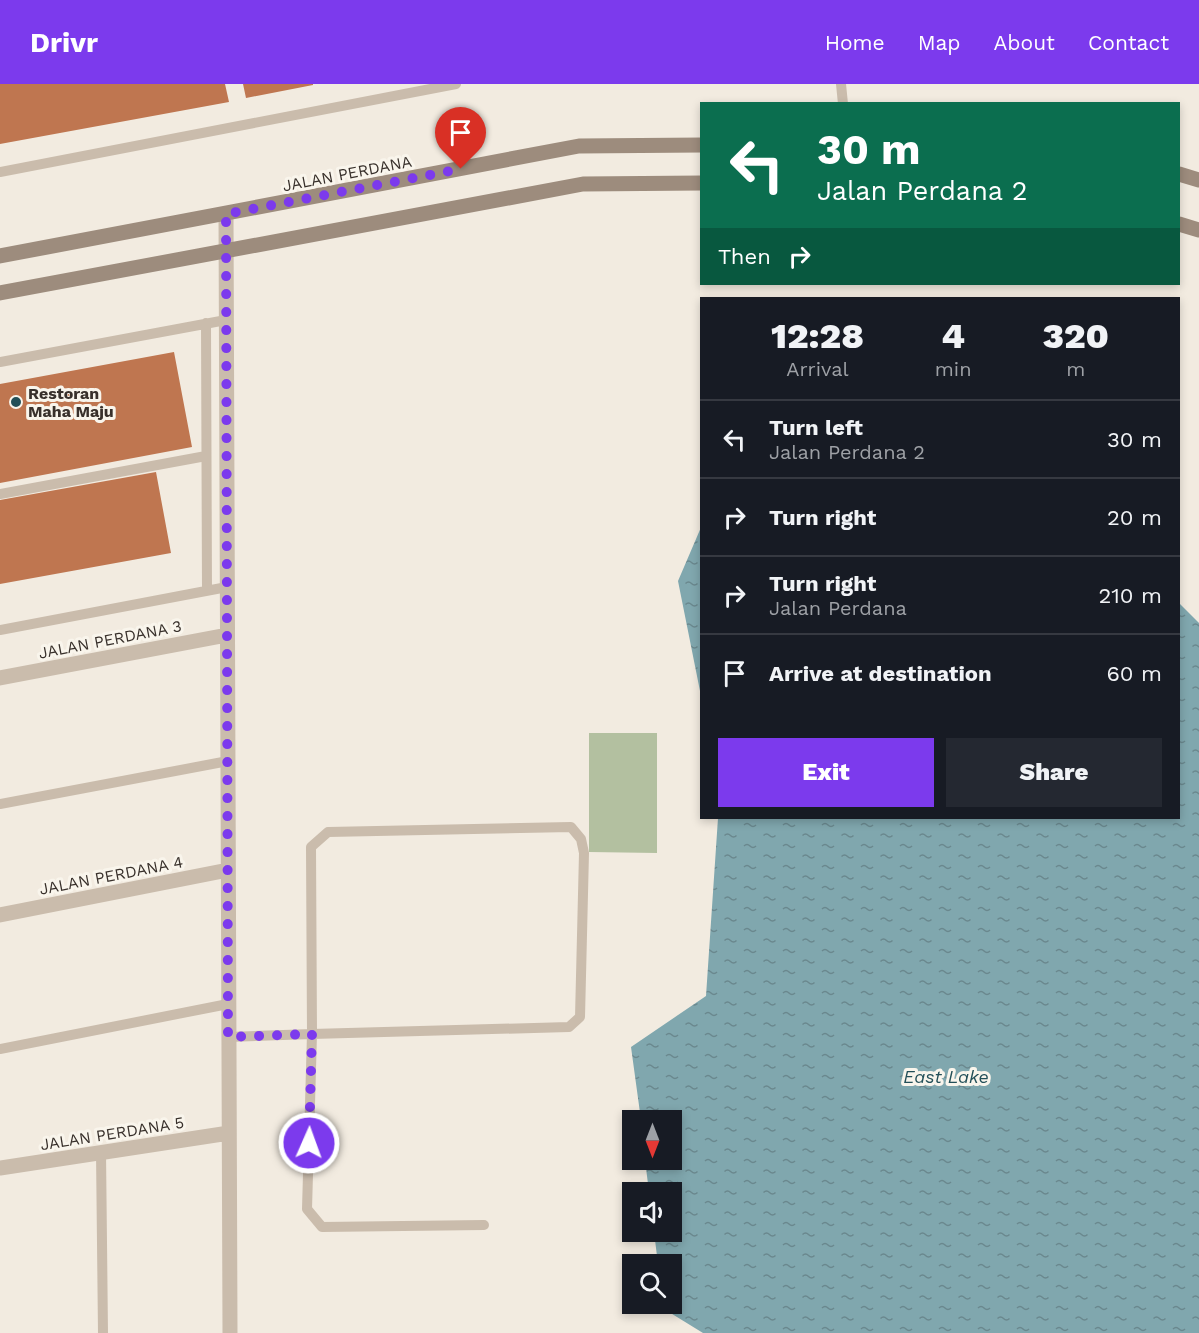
<!DOCTYPE html>
<html lang="en">
<head>
<meta charset="utf-8">
<style>
  body { margin:0; font-family:"Work Sans",sans-serif; background:#242831; color:#f1f3f6; height:100vh; display:flex; flex-direction:column; font-size:22px; white-space:nowrap }
  * { box-sizing:border-box; margin:0 }
  p { font-size:20px; color:#9ea1a6 }
  .icon { flex:none; width:33px; height:33px; fill:none; stroke:currentColor; stroke-width:2; stroke-linecap:round; stroke-linejoin:round }
  .map { position:relative; flex:1; overflow:hidden }
  .drawer { position:absolute; left:700px; top:213px; width:480px; height:522px; display:flex; flex-direction:column; background:#171b24; border-radius:0px; box-shadow:0 3px 9px #0003 }
  .drawer>* { flex:none }
  .top-card { position:absolute; left:700px; top:18px; width:480px; height:183px; border-radius:0px; box-shadow:0 3px 9px #0003; background:#0b6e4f; color:#fff; overflow:hidden }
  .needle { width:39px; rotate:180deg }
  .fabs { position:absolute; left:622px; top:1026px; display:grid; gap:12px }
  .fabs a { display:grid; place-items:center; width:60px; height:60px; border-radius:0px; background:#171b24; box-shadow:0 3px 9px #0003; font-size:30px }
  .pin { position:absolute; display:grid; place-items:center; width:51px; height:51px; color:#fff; margin:-62px -26px; border-radius:50% 50% 50% 0; rotate:-45deg; box-shadow:0 0 6px #0007 }
  .pin .icon { rotate:45deg }
  .me { position:absolute; width:66px; margin:-33px; rotate:2deg; stroke-linejoin:round; filter:drop-shadow(0 0 4px #0008) }
  .turn { display:flex; align-items:center; gap:21px; height:126px; padding:0 18px; font-size:27px }
  .turn .icon { width:78px; height:78px; stroke-width:2.5 }
  .turn b { display:block; font-size:42px; line-height:51px }
  .then { display:flex; align-items:center; height:57px; padding:0 18px; background:#0003; gap:12px; font-size:22px }
  .eta { display:flex; justify-content:space-evenly; align-items:center; height:102px; text-align:center }
  .eta b { font-size:36px; font-weight:800; line-height:42px }
  .primary-button { display:flex; gap:12px; margin-top:auto; padding:12px 18px }
  .primary-button a { flex:1; height:69px; border-radius:0px; background:#7c3aed; color:#fff; font-size:24px; font-weight:800; line-height:69px; text-align:center }
  .primary-button a+a { background:#242831; color:#f1f3f6 }
  ul { padding:0; list-style:none }
  li { display:flex; align-items:center; gap:18px; height:78px; padding:0 18px; border-top:2px solid #363941 }
  li div { flex:1 }
  li b { display:block; font-size:22px }
  li em { font-style:normal }
  header { display:flex; align-items:center; gap:36px; box-sizing:border-box; height:84px; padding:0 30px; background:#7c3aed; color:#fff }
  header strong { font-size:28px }
  nav { display:flex; gap:33px; margin-inline-start:auto; font-size:21px }
  .map>svg:first-child { display:block }
</style>
</head>
<body>
<header>
<strong>Drivr</strong>
<nav><a>Home</a><a>Map</a><a>About</a><a>Contact</a></nav>
</header>
<div class="map">
<svg width="1199" height="1249" viewBox="0 0 1199 1249">
  <defs>
    <pattern id="water-ripples" width="26" height="14" patternUnits="userSpaceOnUse" patternTransform="scale(1.5)"><rect width="26" height="14" fill="#80a7ae"/><path d="M2 4q2-2 4 0t4 0M15 11q2-2 4 0t4 0" fill="none" stroke="#6a888e"/></pattern>
  </defs>
  <rect width="100%" height="100%" fill="#f2ebe0"/>
  <path fill="#b3c0a0" d="M 589,649 L 657,649 L 657,769 L 589,768 Z"/>
  <path fill="url(#water-ripples)" d="M 702,441 L 702,617 L 678,497 Z
    M 1179,519 L 1199,539 L 1199,1249 L 703,1249 L 664,1225 L 663,1220 L 672,1220 L 672,1180 L 658,1180 L 654,1148 L 672,1148 L 672,1108 L 649,1108 L 645,1076 L 672,1076 L 672,1036 L 641,1036 L 631,963 L 706,912 L 718,734 L 1179,734 Z"/>
  <path fill="#bf7650" d="M 0,0 L 225,0 L 229,18 L 0,60 Z
    M 243,0 L 313,0 L 313,1 L 246,14 Z
    M 174,268 L 192,363 L 0,399 L 0,300 Z
    M 156,388 L 171,469 L 0,500 L 0,416 Z"/>
  <g fill="none" stroke-linecap="round" stroke-linejoin="round">
    <path stroke="#cabcac" stroke-width="10" d="M 841,0 L 843,20
      M 0,88 L 456,0
      M 206,239 L 207,507
      M 0,278 L 226,236
      M 0,410 L 206,372
      M 0,546 L 227,503
      M 0,720 L 228,677
      M 571,743 L 581,755 L 584,769 L 580,933 L 569,943 L 312,950 L 311,763 L 328,748 Z
      M 228,953 L 312,950 L 307,1125 L 322,1143 L 484,1141
      M 0,965 L 228,920
      M 101,1068 L 103,1249"/>
    <path stroke="#cabcac" stroke-width="15" d="M 226,130 L 230,1249
      M 0,594 L 227,551
      M 0,831 L 228,786
      M 0,1084 L 229,1049"/>
    <path stroke="#9d8c7d" stroke-width="15" d="M 1179,90 L 1199,96
      M 1179,140 L 1199,146
      M 0,172 L 579,62 L 702,61
      M 0,209 L 583,100 L 702,99"/>
  </g>
  <g fill="none" stroke-linecap="round" stroke-linejoin="round">
    <path stroke="#7c3aed" stroke-width="10" stroke-dasharray="0 18" d="M 309,1059 L 312,950 L 228,953 L 226,130 L 461,85"/>
  </g>
  <circle fill="#224f58" stroke="#f9f5ec" stroke-width="2" cx="16" cy="318" r="6"/>
  <g text-anchor="middle" stroke-width="6" stroke-linejoin="round" paint-order="stroke">
    <g font-size="16" fill="#38302b" stroke="#f9f5ec">
      <text transform="translate(347 89) rotate(-11)" y="6">JALAN PERDANA</text>
      <text transform="translate(110 555) rotate(-11)" y="6">JALAN PERDANA 3</text>
      <text transform="translate(111 791) rotate(-11)" y="6">JALAN PERDANA 4</text>
      <text transform="translate(112 1049) rotate(-9)" y="6">JALAN PERDANA 5</text>
    </g>
    <g font-size="16" font-weight="bold" fill="#38302b" stroke="#f9f5ec" text-anchor="start">
      <text x="28" y="315">Restoran<tspan x="28" dy="18">Maha Maju</tspan></text>
    </g>
    <g font-size="18" font-style="italic" fill="#224f58" stroke="#f9f5ec">
      <text x="946" y="999">East Lake</text>
    </g>
  </g>
</svg>
<div class="fabs">
<a><svg class="needle" viewBox="-14 -14 28 28"><path d="M0-13l5 13h-10z" fill="#e53935"/><path d="M0 13l5-13h-10z" fill="#9ea1a6"/></svg></a>
<a><svg class="icon" aria-label="sound" viewBox="0 0 24 24"><path d="M4 9h4l5-4v14l-5-4H4zM17 9q2 3 0 6"/></svg></a>
<a><svg class="icon" aria-label="search" viewBox="0 0 24 24"><circle cx="10" cy="10" r="6"/><path d="M15 15l6 6"/></svg></a>
</div>
<div class="pin" style="left:461px;top:85px;background:#d93025"><svg class="icon" aria-label="arrive" viewBox="0 0 24 24"><path d="M6 21V4h12l-3 4 3 4H6"/></svg></div>
<svg class="me" style="left:309px;top:1059px" viewBox="-20 -20 40 40"><circle r="17" fill="#7c3aed" stroke="#fff" stroke-width="3"/><path d="M0-11L8 9 0 5-8 9z" fill="#fff"/></svg>
<div class="top-card">
<div class="turn"><svg class="icon" aria-label="left" viewBox="0 0 24 24"><path d="M17 20v-9H6M10 6l-5 5 5 5"/></svg><div><b>30 m</b>Jalan Perdana 2</div></div>
<div class="then">Then<svg class="icon" aria-label="right" viewBox="0 0 24 24"><path d="M7 20v-9h11M14 6l5 5-5 5"/></svg></div>
</div>
<section class="drawer">
<div class="eta">
<div><b>12:28</b><p>Arrival</p></div>
<div><b>4</b><p>min</p></div>
<div><b>320</b><p>m</p></div>
</div>
<ul>
<li><svg class="icon" aria-label="left" viewBox="0 0 24 24"><path d="M17 20v-9H6M10 6l-5 5 5 5"/></svg><div><b>Turn left</b><p>Jalan Perdana 2</p></div><em>30 m</em></li>
<li><svg class="icon" aria-label="right" viewBox="0 0 24 24"><path d="M7 20v-9h11M14 6l5 5-5 5"/></svg><div><b>Turn right</b></div><em>20 m</em></li>
<li><svg class="icon" aria-label="right" viewBox="0 0 24 24"><path d="M7 20v-9h11M14 6l5 5-5 5"/></svg><div><b>Turn right</b><p>Jalan Perdana</p></div><em>210 m</em></li>
<li><svg class="icon" aria-label="arrive" viewBox="0 0 24 24"><path d="M6 21V4h12l-3 4 3 4H6"/></svg><div><b>Arrive at destination</b></div><em>60 m</em></li>
</ul>
<div class="primary-button"><a>Exit</a><a>Share</a></div>
</section>
</div>
</body>
</html>
